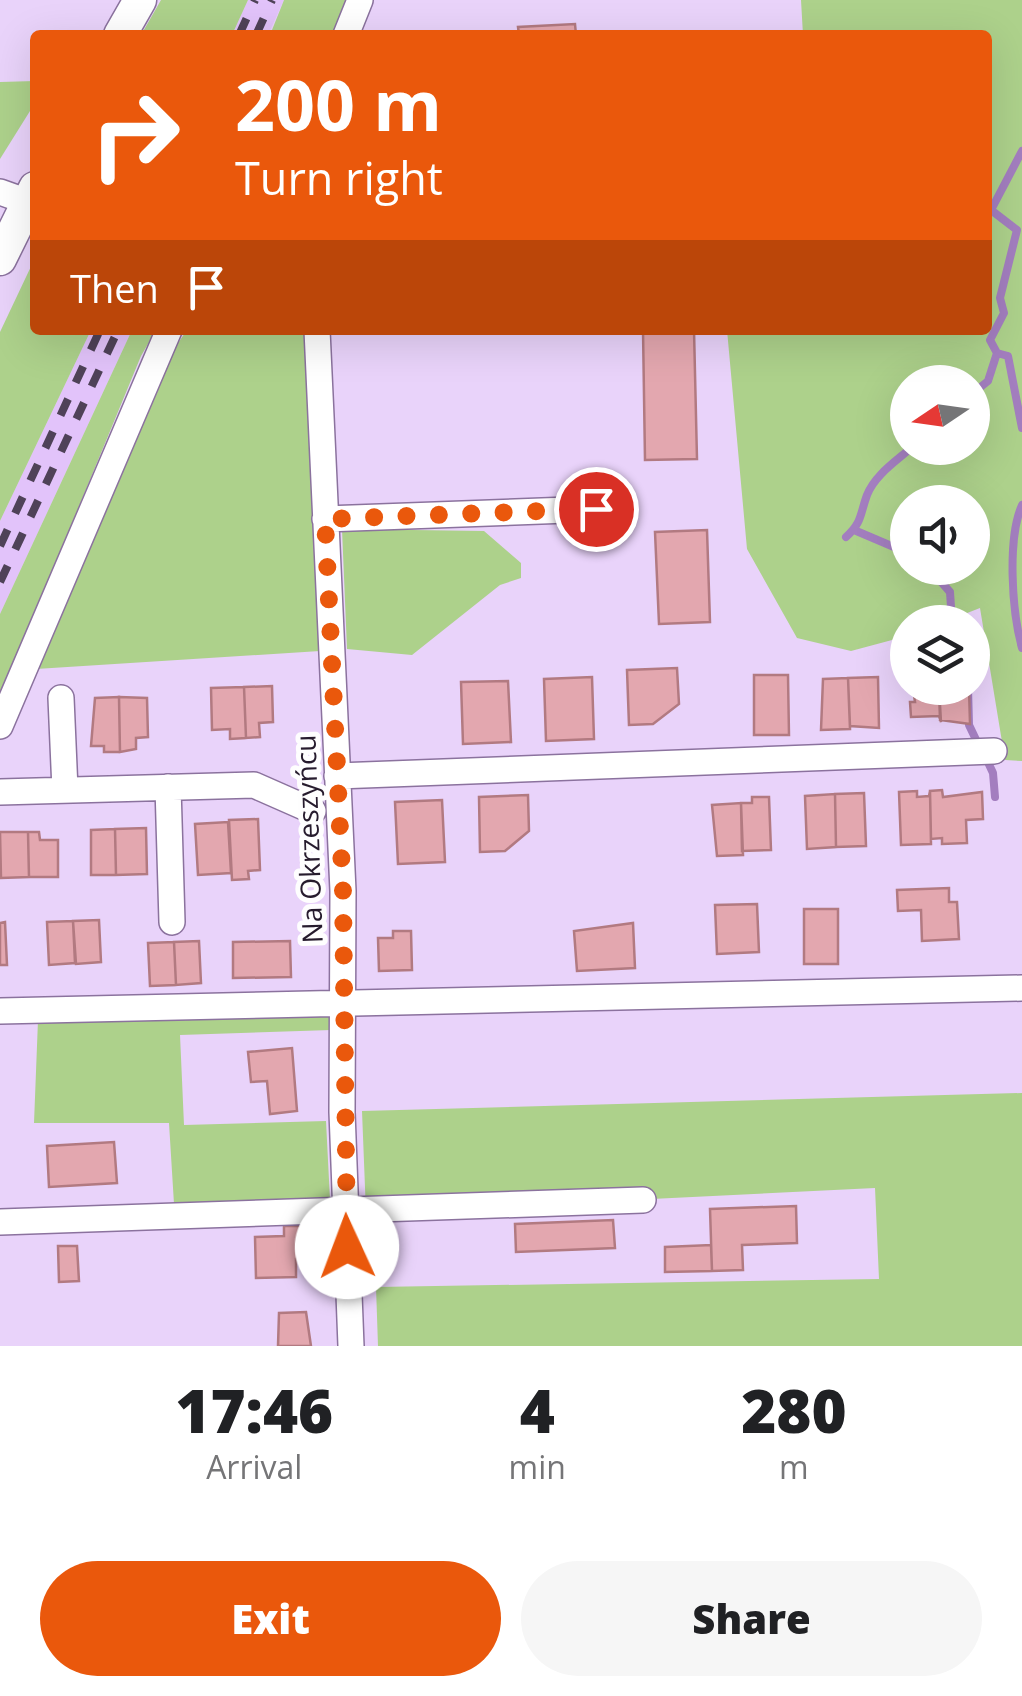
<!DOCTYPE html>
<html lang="en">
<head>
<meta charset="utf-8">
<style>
  body { margin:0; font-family:"Open Sans",sans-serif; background:#f6f6f6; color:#202124; height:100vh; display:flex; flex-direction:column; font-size:38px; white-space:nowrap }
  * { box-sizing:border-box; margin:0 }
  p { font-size:32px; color:#757577 }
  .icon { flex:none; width:55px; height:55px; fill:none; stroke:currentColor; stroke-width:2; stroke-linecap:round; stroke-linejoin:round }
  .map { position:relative; height:1346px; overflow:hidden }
  .details { display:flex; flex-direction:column; background:#fff; flex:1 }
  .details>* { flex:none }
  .banner { position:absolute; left:30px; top:30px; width:962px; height:305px; border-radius:10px; box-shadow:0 10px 40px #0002; background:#ea580c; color:#fff; overflow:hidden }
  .needle { width:65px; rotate:257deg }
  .controls { position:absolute; left:890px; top:365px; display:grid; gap:20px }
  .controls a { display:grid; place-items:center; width:100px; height:100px; border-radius:50%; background:#fff; box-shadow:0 10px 40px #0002; font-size:50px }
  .pin { position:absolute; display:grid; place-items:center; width:85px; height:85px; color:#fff; margin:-42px; border:5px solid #fff; border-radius:50%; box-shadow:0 2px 10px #0007 }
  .me { position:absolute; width:110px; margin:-55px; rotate:358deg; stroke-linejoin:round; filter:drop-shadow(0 0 8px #0008) }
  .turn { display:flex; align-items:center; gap:35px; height:210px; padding:0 40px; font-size:45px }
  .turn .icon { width:130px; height:130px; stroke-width:2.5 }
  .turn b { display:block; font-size:70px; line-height:85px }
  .then { display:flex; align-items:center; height:95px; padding:0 40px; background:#0003; gap:20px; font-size:38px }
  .eta { display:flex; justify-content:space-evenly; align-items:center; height:170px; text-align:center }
  .eta b { font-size:60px; font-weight:800; line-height:70px }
  .action { display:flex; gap:20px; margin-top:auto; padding:20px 40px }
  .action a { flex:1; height:115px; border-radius:60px; background:#ea580c; color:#fff; font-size:40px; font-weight:800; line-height:115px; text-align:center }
  .action a+a { background:#f6f6f6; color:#202124 }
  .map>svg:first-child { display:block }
</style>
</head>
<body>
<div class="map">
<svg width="1022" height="1346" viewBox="0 0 1022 1346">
  <rect width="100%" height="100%" fill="#e9d3fa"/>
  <path fill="#e2c3fa" d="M 248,0 L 284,0 L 268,35 L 232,35 Z
    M 91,330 L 132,330 L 0,614 L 0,521 Z"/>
  <path fill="#add18b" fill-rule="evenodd" d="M 161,0 L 248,0 L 232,35 L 141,35 Z
    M 284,0 L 351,0 L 336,35 L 270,35 Z
    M 801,0 L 1022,0 L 1022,761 L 1005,760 L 980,608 L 944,622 L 908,622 L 907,636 L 851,651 L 797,638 L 747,549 L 727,330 L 988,330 L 988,35 L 803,35 ZM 908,382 L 972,382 L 972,448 L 908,448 ZM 908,502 L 972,502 L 972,568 L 908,568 Z
    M 35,81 L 35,103 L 0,159 L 0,82 Z
    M 35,258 L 35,330 L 91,330 L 0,521 L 0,332 Z
    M 132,330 L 156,330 L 141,356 L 0,698 L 0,614 Z
    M 187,330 L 304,330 L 320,651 L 36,669 L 174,349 Z
    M 342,529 L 484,531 L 521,563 L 521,578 L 500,585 L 412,655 L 347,649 Z
    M 331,1013 L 331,1030 L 180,1035 L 184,1125 L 326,1121 L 330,1200 L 174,1204 L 169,1123 L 34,1123 L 38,1020 Z
    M 1022,1093 L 1022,1346 L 378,1346 L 376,1287 L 879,1279 L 875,1188 L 366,1213 L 362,1111 Z"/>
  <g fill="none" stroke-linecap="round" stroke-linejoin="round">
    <path stroke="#a37ebf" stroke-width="8" d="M 1022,151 L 991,210 L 1017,230 L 1000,298 L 1004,313 L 990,340 L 997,353 L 1008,356 L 1022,428
      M 972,394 L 988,381 L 997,353
      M 1022,505 C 1007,539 1012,612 1022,648
      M 854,530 L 908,553
      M 846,537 C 862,523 860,514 867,495 C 875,475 895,462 911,448
      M 929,568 L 950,592 L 952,622
      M 968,688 L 969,725 L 979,746
      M 986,758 L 993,773 L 995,797"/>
  </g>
  <path fill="#e3a7af" stroke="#b27a81" stroke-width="2.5" d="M 575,24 L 576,35 L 519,35 L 518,27 Z
    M 643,330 L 694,330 L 697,459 L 645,460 Z
    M 707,530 L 710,622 L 659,624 L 655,532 Z
    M 677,668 L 679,704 L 653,724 L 629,725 L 627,670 Z
    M 754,675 L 788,675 L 789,735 L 754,735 Z
    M 592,677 L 594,739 L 546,741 L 544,679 Z
    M 878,677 L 879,728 L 850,726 L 848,678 Z
    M 848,678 L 850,729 L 821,730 L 823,679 Z
    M 508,681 L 511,742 L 463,744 L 461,682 Z
    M 272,686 L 273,722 L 259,723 L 260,737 L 246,738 L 244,687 Z
    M 244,687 L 246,738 L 230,739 L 230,729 L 212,730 L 211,688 Z
    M 913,688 L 939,688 L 941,722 L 939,716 L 911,717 L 910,702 L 915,702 Z
    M 939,688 L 969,688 L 970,724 L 940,720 Z
    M 119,697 L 147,698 L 148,737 L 136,738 L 136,749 L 120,752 Z
    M 119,697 L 120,752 L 104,752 L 104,746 L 91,746 L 95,698 Z
    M 942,790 L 943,797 L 982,792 L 983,819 L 966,820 L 967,843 L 942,844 L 942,838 L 931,839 L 930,791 Z
    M 917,791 L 917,797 L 929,796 L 930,791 L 931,844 L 901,845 L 899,792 Z
    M 864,793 L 866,846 L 836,847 L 835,794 Z
    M 835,794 L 836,847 L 807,849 L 805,796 Z
    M 528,795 L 529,831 L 505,851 L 480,852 L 479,797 Z
    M 752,797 L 769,797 L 771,850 L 742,851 L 741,803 L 752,803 Z
    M 442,800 L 445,862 L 398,864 L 395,802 Z
    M 741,803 L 743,855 L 717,856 L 712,805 Z
    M 258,819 L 260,870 L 248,871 L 249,879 L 232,880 L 229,820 Z
    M 228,822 L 231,873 L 198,875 L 195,824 Z
    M 146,828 L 147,874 L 116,875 L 115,829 Z
    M 115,829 L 116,875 L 91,875 L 91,830 Z
    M 0,832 L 28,832 L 29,877 L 1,878 Z
    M 28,832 L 39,832 L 40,840 L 58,840 L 58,877 L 29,877 Z
    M 949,888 L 949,902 L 957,902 L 959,939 L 922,941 L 921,910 L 898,911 L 897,890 Z
    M 757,904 L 759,952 L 717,954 L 715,905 Z
    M 804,909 L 838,909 L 838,964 L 804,964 Z
    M 99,920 L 101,962 L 76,964 L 73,921 Z
    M 73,921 L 75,963 L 49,965 L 47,922 Z
    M 5,922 L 7,965 L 0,965 L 0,923 Z
    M 633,923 L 635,968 L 577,971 L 574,931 Z
    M 393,931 L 411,931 L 412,970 L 379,971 L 378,938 L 393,938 Z
    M 199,941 L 201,983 L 176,985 L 174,942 Z
    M 290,941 L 291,977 L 233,978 L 233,942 Z
    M 174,942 L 176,985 L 150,986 L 148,943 Z
    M 292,1048 L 297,1111 L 270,1114 L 267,1081 L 251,1082 L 248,1052 Z
    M 114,1142 L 117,1183 L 49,1187 L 47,1146 Z
    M 796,1206 L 797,1243 L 742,1245 L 743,1270 L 712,1271 L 710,1209 Z
    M 613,1220 L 615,1248 L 516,1252 L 515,1224 Z
    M 284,1226 L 306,1226 L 306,1258 L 296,1259 L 296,1277 L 256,1278 L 255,1237 L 284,1236 Z
    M 711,1245 L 712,1271 L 665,1272 L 665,1247 Z
    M 58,1246 L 77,1246 L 79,1281 L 59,1282 Z
    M 306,1312 L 311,1346 L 278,1346 L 279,1313 Z"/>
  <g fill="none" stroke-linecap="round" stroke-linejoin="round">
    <defs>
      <path id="minor" d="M 346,35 L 360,0
        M 0,192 L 28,202
        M 317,330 L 343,891 L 342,1112 L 351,1346
        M 325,519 L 595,509
        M 61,698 L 65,790
        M 0,726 L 169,330
        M 337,776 L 994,751
        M 168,787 L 172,922
        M 0,792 L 254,785 L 313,811
        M 0,1011 L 1022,988
        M 0,1222 L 643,1200"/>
      <path id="major" d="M 120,35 L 140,0
        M 0,259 L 35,188"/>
    </defs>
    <use href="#minor" stroke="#8b729e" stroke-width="28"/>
    <use href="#major" stroke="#8b729e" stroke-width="35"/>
    <use href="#minor" stroke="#fff" stroke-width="25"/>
    <use href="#major" stroke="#fff" stroke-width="32"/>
    <path stroke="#4f4258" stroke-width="8" stroke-dasharray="18 18" stroke-linecap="butt" d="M 239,35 L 255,0
      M 256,35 L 272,0
      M 0,546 L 100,330
      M 0,582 L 118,330"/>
  </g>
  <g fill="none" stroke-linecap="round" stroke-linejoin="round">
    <path stroke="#ea580c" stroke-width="18" stroke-dasharray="0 32.4" d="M 347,1247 L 343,891 L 325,519 L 596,509"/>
  </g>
  <g text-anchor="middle" stroke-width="10" stroke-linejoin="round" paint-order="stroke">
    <g font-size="28" fill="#261b2d" stroke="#fefefe">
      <text transform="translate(309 839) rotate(-92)" y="10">Na Okrzeszyńcu</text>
    </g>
  </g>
</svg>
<div class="controls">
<a><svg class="needle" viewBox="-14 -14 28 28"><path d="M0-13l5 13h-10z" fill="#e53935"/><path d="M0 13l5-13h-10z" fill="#757577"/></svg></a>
<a><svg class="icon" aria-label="sound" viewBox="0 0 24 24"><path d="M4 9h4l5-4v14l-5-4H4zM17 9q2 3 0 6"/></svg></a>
<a><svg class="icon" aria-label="layers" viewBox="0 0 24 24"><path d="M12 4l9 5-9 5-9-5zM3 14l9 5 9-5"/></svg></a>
</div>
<div class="pin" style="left:596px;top:509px;background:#d93025"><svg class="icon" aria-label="arrive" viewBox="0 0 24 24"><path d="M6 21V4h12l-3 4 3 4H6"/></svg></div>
<svg class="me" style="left:347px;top:1247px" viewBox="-20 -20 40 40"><circle r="19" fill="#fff"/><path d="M0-13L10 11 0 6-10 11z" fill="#ea580c"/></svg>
<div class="banner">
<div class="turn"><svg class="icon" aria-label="right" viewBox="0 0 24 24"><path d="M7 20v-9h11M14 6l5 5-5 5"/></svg><div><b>200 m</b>Turn right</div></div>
<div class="then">Then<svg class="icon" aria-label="arrive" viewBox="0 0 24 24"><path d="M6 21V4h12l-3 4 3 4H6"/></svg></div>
</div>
</div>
<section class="details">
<div class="eta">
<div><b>17:46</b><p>Arrival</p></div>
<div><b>4</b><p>min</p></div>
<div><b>280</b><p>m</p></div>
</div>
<div class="action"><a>Exit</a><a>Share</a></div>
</section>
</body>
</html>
